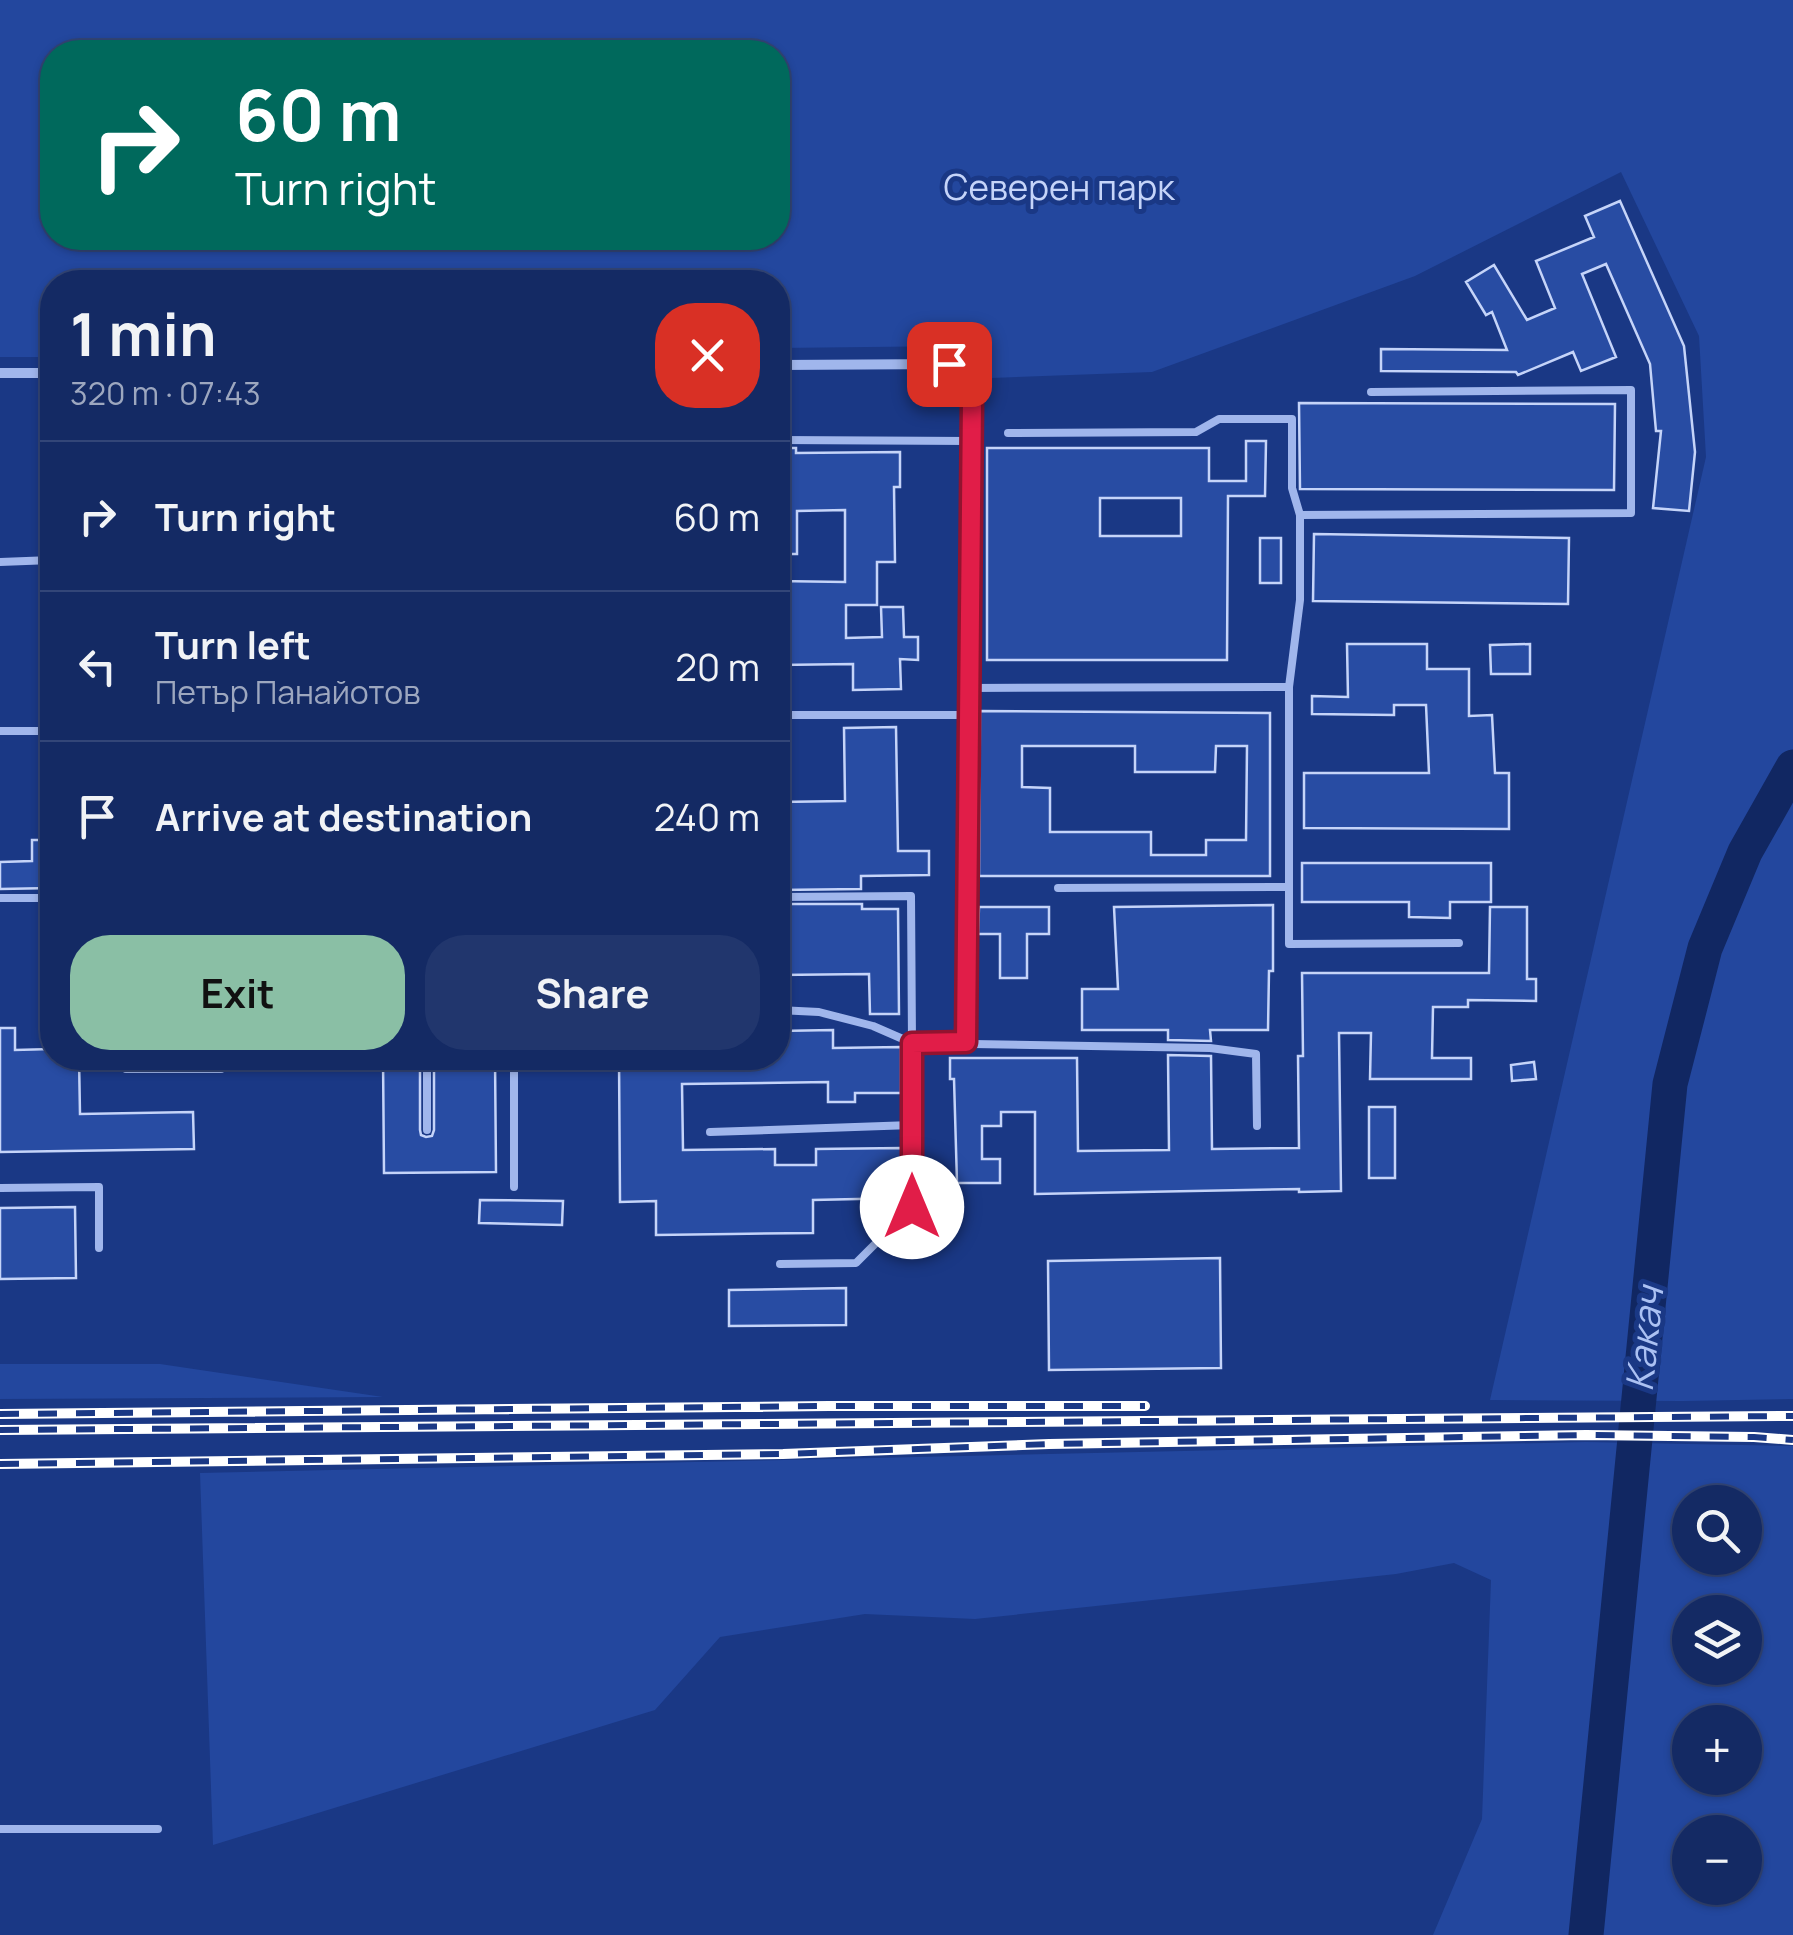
<!DOCTYPE html>
<html lang="en">
<head>
<meta charset="utf-8">
<style>
  body { margin:0; font-family:Manrope,sans-serif; background:#21366d; color:#f1f3f6; height:100vh; display:flex; flex-direction:column; font-size:38px; white-space:nowrap }
  * { box-sizing:border-box; margin:0 }
  p { font-size:32px; color:#9da7bf }
  .icon { flex:none; width:55px; height:55px; fill:none; stroke:currentColor; stroke-width:2; stroke-linecap:round; stroke-linejoin:round }
  .map { position:relative; flex:1; overflow:hidden }
  .sheet { position:absolute; left:40px; top:270px; width:750px; height:800px; display:flex; flex-direction:column; background:#142a64; border-radius:40px; box-shadow:0 2px 8px #0004,0 0 0 2px #334678 }
  .sheet>* { flex:none }
  .guide { position:absolute; left:40px; top:40px; width:750px; height:210px; border-radius:40px; box-shadow:0 2px 8px #0004,0 0 0 2px #334678; background:#00695c; color:#fff; overflow:hidden }
  .buttons { position:absolute; left:1672px; top:1485px; display:grid; gap:20px }
  .buttons a { display:grid; place-items:center; width:90px; height:90px; border-radius:50%; background:#142a64; box-shadow:0 2px 8px #0004,0 0 0 2px #334678; font-size:50px }
  .pin { position:absolute; display:grid; place-items:center; width:85px; height:85px; color:#fff; margin:-42px; border-radius:20px; box-shadow:0 5px 15px #0006 }
  .me { position:absolute; width:110px; margin:-55px; rotate:0deg; stroke-linejoin:round; filter:drop-shadow(0 0 8px #0008) }
  .turn { display:flex; align-items:center; gap:35px; height:210px; padding:0 30px; font-size:45px }
  .turn .icon { width:130px; height:130px; stroke-width:2.5 }
  .turn b { display:block; font-size:70px; line-height:85px }
  .round { display:grid; place-items:center; flex:none; width:105px; height:105px; border-radius:40px; background:#21366d }
  .overview { display:flex; align-items:center; justify-content:space-between; height:170px; padding:0 30px }
  h1 { font-size:60px; font-weight:700; line-height:75px }
  .primary-button { display:flex; gap:20px; margin-top:auto; padding:20px 30px }
  .primary-button a { flex:1; height:115px; border-radius:40px; background:#8abfa5; color:#111; font-size:40px; font-weight:700; line-height:115px; text-align:center }
  .primary-button a+a { background:#21366d; color:#f1f3f6 }
  ul { padding:0; list-style:none }
  li { display:flex; align-items:center; gap:30px; height:150px; padding:0 30px; border-top:2px solid #334678 }
  li div { flex:1 }
  li b { display:block; font-size:38px }
  li em { font-style:normal }
  .map>svg:first-child { display:block }
</style>
</head>
<body>
<div class="map">
<svg width="1793" height="1935" viewBox="0 0 1793 1935">
  <rect width="100%" height="100%" fill="#1a3885"/>
  <path fill="#23479e" fill-rule="evenodd" d="M 0,0 L 1793,0 L 1793,1399 L 1682,1401 L 1490,1400 L 1706,457 L 1699,336 L 1621,172 L 1415,276 L 1152,372 L 991,378 L 958,346 L 778,348 L 778,282 L 52,282 L 52,357 L 0,357 ZM 52,52 L 778,52 L 778,238 L 52,238 Z
    M 0,1364 L 160,1364 L 383,1397 L 0,1399 Z
    M 1586,1442 L 1793,1446 L 1793,1935 L 1433,1935 L 1482,1819 L 1491,1580 L 1454,1563 L 1396,1574 L 975,1619 L 865,1614 L 720,1637 L 655,1710 L 213,1845 L 200,1473 ZM 1690,1502 L 1745,1502 L 1745,1558 L 1690,1558 ZM 1690,1612 L 1745,1612 L 1745,1668 L 1690,1668 ZM 1690,1722 L 1745,1722 L 1745,1778 L 1690,1778 ZM 1690,1832 L 1745,1832 L 1745,1888 L 1690,1888 Z"/>
  <g fill="none" stroke-linecap="round" stroke-linejoin="round">
    <path stroke="#112762" stroke-width="35" d="M 1586,1935 L 1670,1084 L 1705,948 L 1745,852 L 1793,767"/>
  </g>
  <path fill="#284ca3" stroke="#c5d4f9" stroke-width="2.5" fill-rule="evenodd" d="M 1620,201 L 1684,346 L 1695,452 L 1689,511 L 1653,508 L 1661,431 L 1656,431 L 1650,364 L 1606,264 L 1582,274 L 1616,357 L 1581,371 L 1573,352 L 1518,375 L 1516,372 L 1381,371 L 1381,349 L 1507,350 L 1492,312 L 1486,315 L 1466,282 L 1494,265 L 1527,320 L 1555,308 L 1536,261 L 1594,237 L 1585,216 Z
    M 1299,403 L 1615,404 L 1614,490 L 1300,489 Z
    M 1246,441 L 1266,441 L 1265,496 L 1228,496 L 1227,660 L 987,660 L 987,448 L 1209,448 L 1209,481 L 1246,481 ZM 1100,498 L 1181,498 L 1181,536 L 1100,536 Z
    M 778,448 L 796,448 L 796,453 L 900,452 L 900,487 L 894,487 L 895,562 L 877,562 L 877,605 L 846,605 L 846,638 L 882,637 L 881,607 L 903,607 L 904,637 L 918,637 L 918,660 L 900,659 L 901,689 L 853,690 L 853,664 L 778,665 L 778,581 L 845,582 L 845,510 L 797,511 L 797,554 L 778,554 Z
    M 1314,534 L 1569,538 L 1568,604 L 1313,601 Z
    M 1260,538 L 1281,538 L 1281,583 L 1260,583 Z
    M 1347,644 L 1427,644 L 1427,669 L 1469,669 L 1469,716 L 1492,715 L 1495,773 L 1509,773 L 1509,829 L 1304,828 L 1304,773 L 1429,773 L 1426,705 L 1394,705 L 1394,715 L 1312,714 L 1312,696 L 1348,697 Z
    M 1530,644 L 1530,674 L 1491,674 L 1490,645 Z
    M 980,711 L 1270,713 L 1270,876 L 979,876 ZM 1022,746 L 1135,746 L 1135,772 L 1215,772 L 1216,746 L 1247,746 L 1246,840 L 1206,840 L 1206,855 L 1151,855 L 1151,832 L 1050,832 L 1050,788 L 1022,787 Z
    M 896,727 L 898,851 L 929,851 L 929,875 L 861,876 L 861,889 L 778,890 L 778,802 L 845,801 L 844,728 Z
    M 32,840 L 52,840 L 52,888 L 0,889 L 0,862 L 32,861 Z
    M 1302,863 L 1491,863 L 1491,902 L 1450,902 L 1450,918 L 1409,917 L 1409,902 L 1302,902 Z
    M 778,904 L 862,904 L 862,909 L 898,909 L 899,1014 L 870,1014 L 869,974 L 778,975 Z
    M 1273,905 L 1273,971 L 1269,971 L 1268,1030 L 1210,1030 L 1211,1041 L 1168,1040 L 1168,1030 L 1082,1030 L 1082,989 L 1118,989 L 1114,907 Z
    M 979,907 L 1049,907 L 1049,934 L 1027,934 L 1027,978 L 1000,978 L 1000,934 L 978,934 Z
    M 1490,907 L 1527,907 L 1527,979 L 1536,979 L 1536,1001 L 1468,1000 L 1468,1007 L 1433,1007 L 1432,1058 L 1471,1058 L 1471,1079 L 1370,1079 L 1371,1033 L 1339,1033 L 1341,1191 L 1299,1192 L 1299,1189 L 1035,1194 L 1035,1112 L 1001,1112 L 1001,1126 L 982,1126 L 982,1159 L 1000,1159 L 1000,1183 L 957,1183 L 954,1079 L 950,1079 L 950,1058 L 1077,1058 L 1078,1151 L 1169,1150 L 1168,1055 L 1211,1056 L 1212,1149 L 1299,1148 L 1298,1056 L 1303,1056 L 1302,973 L 1489,973 Z
    M 0,1028 L 15,1028 L 15,1050 L 52,1049 L 52,1058 L 79,1058 L 80,1114 L 193,1112 L 194,1149 L 0,1152 Z
    M 833,1030 L 833,1048 L 901,1047 L 901,1093 L 855,1093 L 855,1102 L 828,1102 L 828,1082 L 682,1084 L 683,1150 L 775,1149 L 775,1165 L 816,1165 L 816,1149 L 902,1148 L 902,1198 L 813,1200 L 813,1233 L 731,1234 L 656,1235 L 656,1201 L 620,1202 L 619,1058 L 778,1058 L 778,1031 Z
    M 383,1058 L 420,1058 L 420,1130 L 421,1135 L 426,1137 L 432,1136 L 434,1130 L 434,1058 L 495,1058 L 496,1172 L 384,1173 Z
    M 1534,1062 L 1536,1079 L 1512,1081 L 1511,1065 Z
    M 1369,1107 L 1395,1107 L 1395,1178 L 1369,1178 Z
    M 480,1200 L 563,1201 L 562,1225 L 479,1223 Z
    M 75,1207 L 76,1278 L 0,1279 L 0,1208 Z
    M 1220,1258 L 1221,1368 L 1049,1370 L 1048,1261 Z
    M 846,1288 L 846,1325 L 729,1326 L 729,1290 Z"/>
  <g fill="none" stroke-linecap="round" stroke-linejoin="round">
    <path stroke="#a0b6ec" stroke-width="8" d="M 1008,433 L 1196,432 L 1219,419 L 1292,419 L 1292,488 L 1300,515
      M 778,440 L 971,441
      M 0,562 L 52,560
      M 1289,687 L 1300,600 L 1300,515 L 1631,513 L 1631,390 L 1371,392
      M 968,688 L 1289,687 L 1289,944 L 1459,943
      M 778,715 L 968,715
      M 0,731 L 52,731
      M 1058,888 L 1289,887
      M 778,897 L 911,896 L 912,1043 L 873,1026 L 819,1012 L 778,1010
      M 0,898 L 52,898
      M 427,1058 L 427,1130
      M 514,1058 L 514,1187
      M 126,1069 L 221,1069 L 221,1058
      M 710,1132 L 912,1125
      M 0,1188 L 99,1187 L 99,1248
      M 780,1264 L 856,1263 L 912,1207 L 912,1043 L 1210,1048 L 1256,1054 L 1257,1126
      M 0,1829 L 158,1829"/>
    <path stroke="#a0b6ec" stroke-width="10" d="M 778,365 L 949,364 L 963,379 L 969,389 L 972,401 L 966,1042
      M 0,373 L 52,373"/>
    <defs>
      <path id="rail" d="M 0,1414 L 829,1406 L 1145,1406
        M 0,1430 L 1793,1416
        M 0,1464 L 783,1454 L 1049,1444 L 1586,1435 L 1754,1437 L 1793,1440"/>
    </defs>
    <use href="#rail" stroke="#fff" stroke-width="10"/>
    <use href="#rail" stroke="#1a3885" stroke-width="6" stroke-dasharray="19" stroke-linecap="butt"/>
  </g>
  <g fill="none" stroke-linecap="round" stroke-linejoin="round">
    <defs>
      <path id="route" d="M 912,1207 L 912,1043 L 966,1042 L 972,401 C 968,385 960,376 949,364"/>
    </defs>
    <use href="#route" stroke="#92132f" stroke-width="25"/>
    <use href="#route" stroke="#e11d48" stroke-width="18"/>
  </g>
  <g text-anchor="middle" stroke-width="10" stroke-linejoin="round" paint-order="stroke">
    <g font-size="35" fill="#c5d4f9" stroke="#1a3885">
      <text x="1059" y="200">Северен парк</text>
    </g>
    <g font-size="38" font-style="italic" fill="#abc1f3" stroke="#1a3885">
      <text transform="translate(1645 1339) rotate(-84)" y="13">Какач</text>
    </g>
  </g>
</svg>
<div class="buttons">
<a><svg class="icon" aria-label="search" viewBox="0 0 24 24"><circle cx="10" cy="10" r="6"/><path d="M15 15l6 6"/></svg></a>
<a><svg class="icon" aria-label="layers" viewBox="0 0 24 24"><path d="M12 4l9 5-9 5-9-5zM3 14l9 5 9-5"/></svg></a>
<a>+</a>
<a>−</a>
</div>
<div class="pin" style="left:949px;top:364px;background:#d93025"><svg class="icon" aria-label="arrive" viewBox="0 0 24 24"><path d="M6 21V4h12l-3 4 3 4H6"/></svg></div>
<svg class="me" style="left:912px;top:1207px" viewBox="-20 -20 40 40"><circle r="19" fill="#fff"/><path d="M0-13L10 11 0 6-10 11z" fill="#e11d48"/></svg>
<div class="guide">
<div class="turn"><svg class="icon" aria-label="right" viewBox="0 0 24 24"><path d="M7 20v-9h11M14 6l5 5-5 5"/></svg><div><b>60 m</b>Turn right</div></div>
</div>
<section class="sheet">
<div class="overview"><div><h1>1 min</h1><p>320 m · 07:43</p></div><a class="round" style="background:#d93025;color:#fff"><svg class="icon" aria-label="close" viewBox="0 0 24 24"><path d="M6 6l12 12M18 6L6 18"/></svg></a></div>
<ul>
<li><svg class="icon" aria-label="right" viewBox="0 0 24 24"><path d="M7 20v-9h11M14 6l5 5-5 5"/></svg><div><b>Turn right</b></div><em>60 m</em></li>
<li><svg class="icon" aria-label="left" viewBox="0 0 24 24"><path d="M17 20v-9H6M10 6l-5 5 5 5"/></svg><div><b>Turn left</b><p>Петър Панайотов</p></div><em>20 m</em></li>
<li><svg class="icon" aria-label="arrive" viewBox="0 0 24 24"><path d="M6 21V4h12l-3 4 3 4H6"/></svg><div><b>Arrive at destination</b></div><em>240 m</em></li>
</ul>
<div class="primary-button"><a>Exit</a><a>Share</a></div>
</section>
</div>
</body>
</html>
